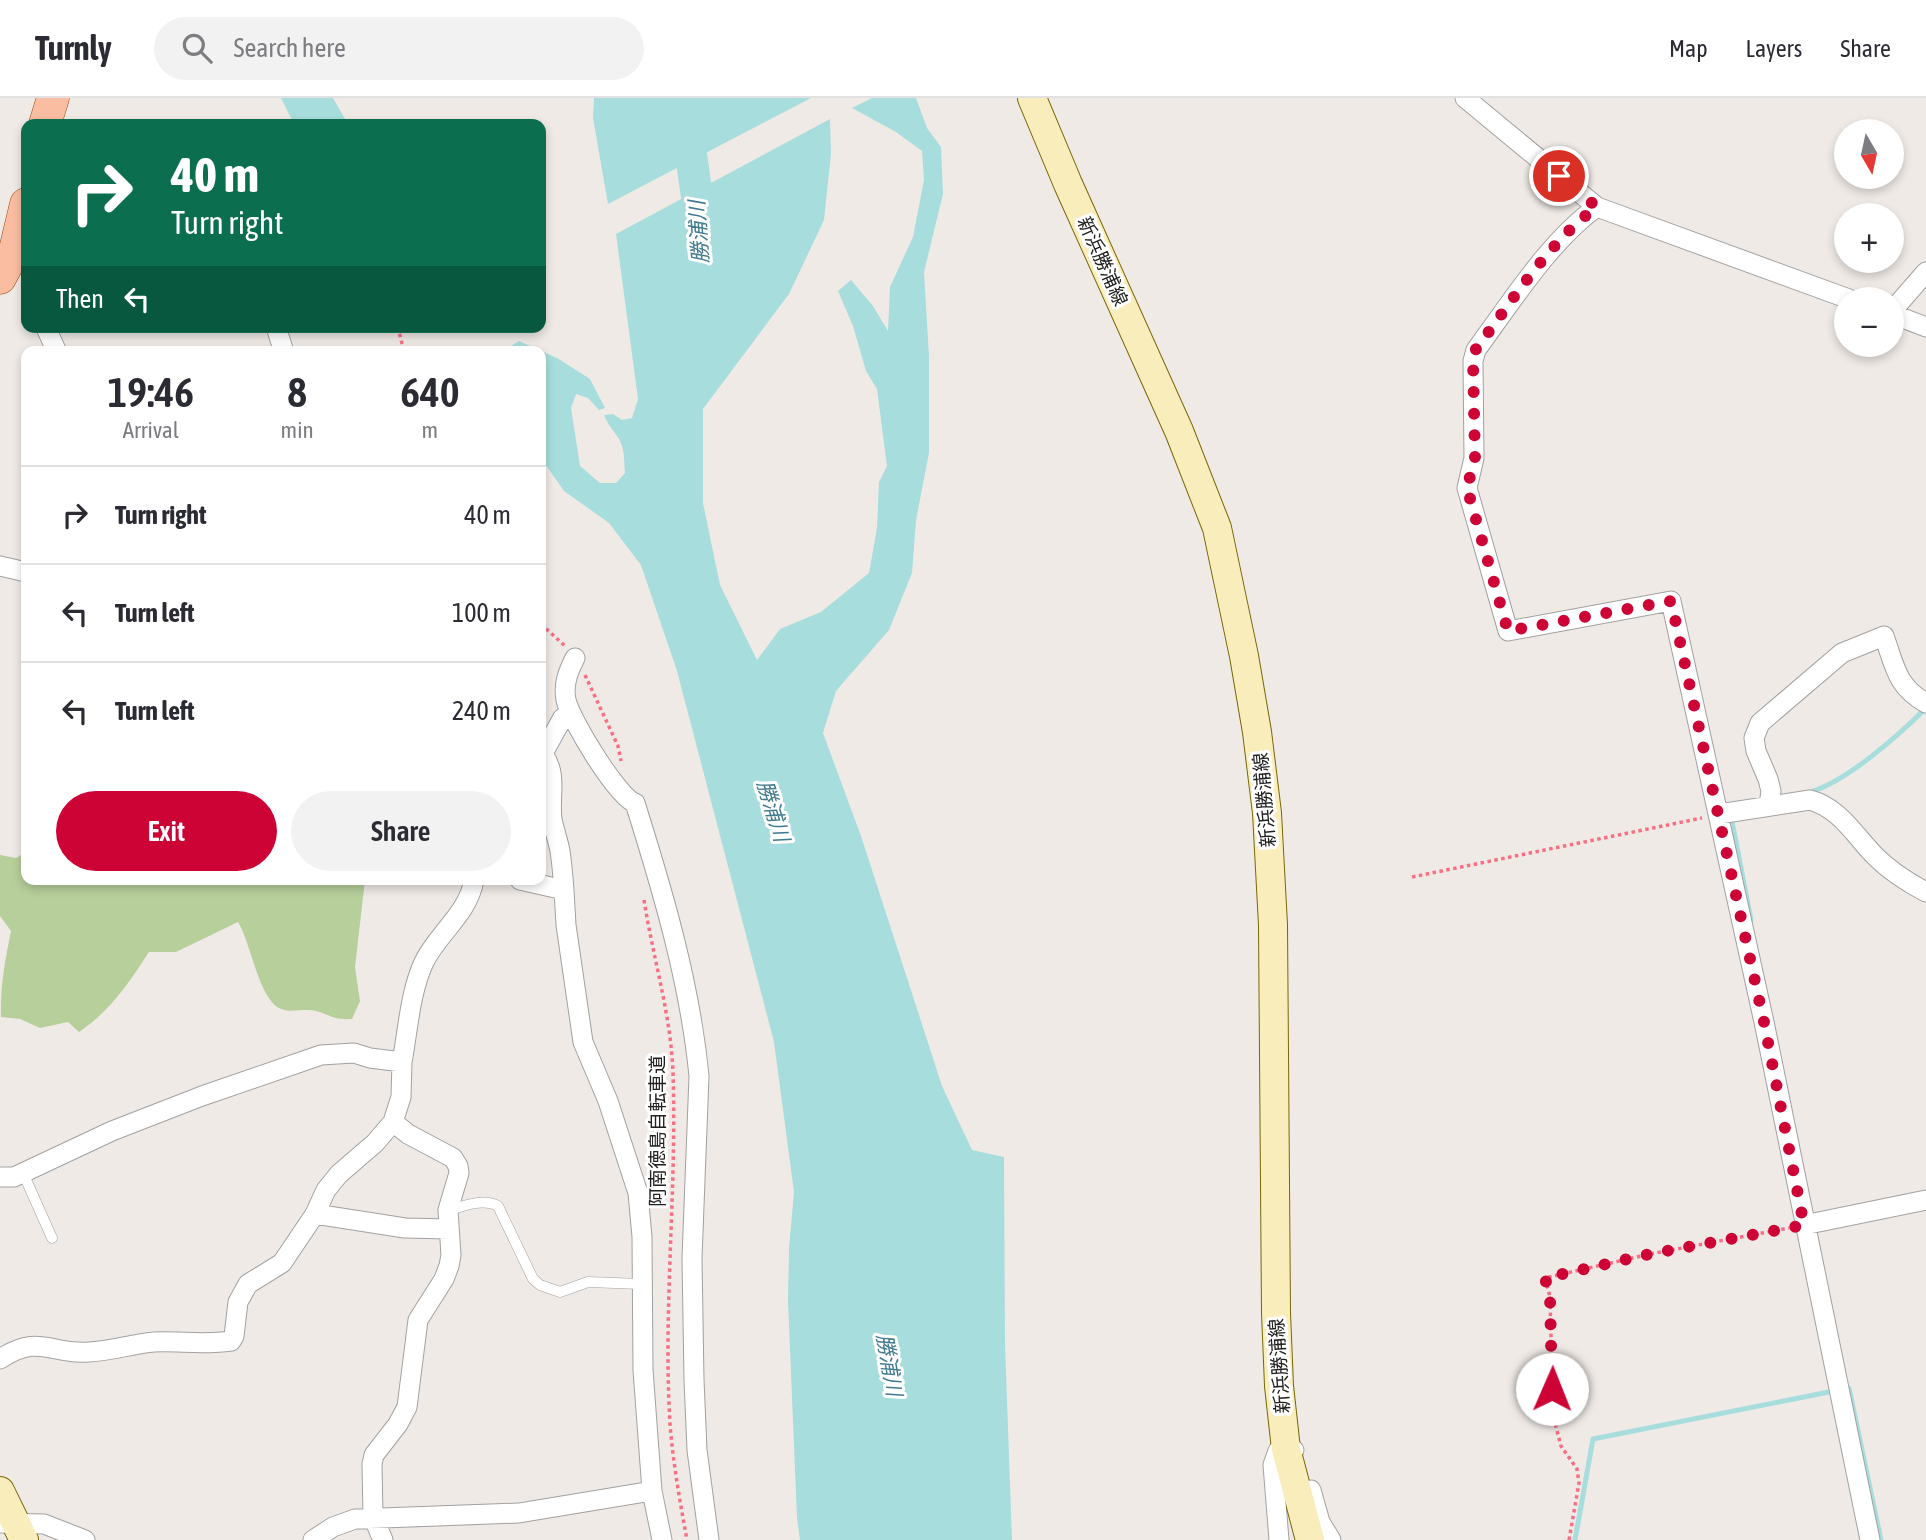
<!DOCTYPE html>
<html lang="en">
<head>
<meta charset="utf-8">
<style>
  body { margin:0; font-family:"Asap Condensed","Noto Sans JP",sans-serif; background:#f2f2f3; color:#2b2b33; height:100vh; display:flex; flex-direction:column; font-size:26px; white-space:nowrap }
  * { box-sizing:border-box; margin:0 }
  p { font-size:23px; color:#7c7c81 }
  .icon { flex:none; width:38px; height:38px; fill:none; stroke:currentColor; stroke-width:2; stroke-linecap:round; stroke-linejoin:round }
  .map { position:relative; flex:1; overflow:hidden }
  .sheet { position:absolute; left:21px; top:248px; width:525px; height:539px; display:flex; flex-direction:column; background:#fff; border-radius:14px; box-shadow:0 4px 10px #0003 }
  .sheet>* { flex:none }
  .guide { position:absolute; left:21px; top:21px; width:525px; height:214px; border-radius:14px; box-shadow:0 4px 10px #0003; background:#0b6e4f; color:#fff; overflow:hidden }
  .needle { width:46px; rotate:171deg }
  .fabs { position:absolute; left:1834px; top:21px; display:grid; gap:14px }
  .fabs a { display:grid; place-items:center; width:70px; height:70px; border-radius:50%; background:#fff; box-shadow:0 4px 10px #0003; font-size:35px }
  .pin { position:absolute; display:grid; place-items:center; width:60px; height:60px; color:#fff; margin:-30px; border:4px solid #fff; border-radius:50%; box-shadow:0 2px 7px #0007 }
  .me { position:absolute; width:77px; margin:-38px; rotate:1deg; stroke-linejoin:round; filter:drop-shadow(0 0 5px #0008) }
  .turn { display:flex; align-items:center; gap:24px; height:147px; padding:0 35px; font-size:32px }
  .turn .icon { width:91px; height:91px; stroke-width:2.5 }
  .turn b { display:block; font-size:49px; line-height:60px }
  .then { display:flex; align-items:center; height:66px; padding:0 35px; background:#0003; gap:14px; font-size:26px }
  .eta { display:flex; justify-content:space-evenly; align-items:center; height:119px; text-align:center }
  .eta b { font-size:42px; font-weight:600; line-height:49px }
  .cta { display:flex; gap:14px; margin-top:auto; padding:14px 35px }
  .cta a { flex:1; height:80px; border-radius:42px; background:#cd0335; color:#fff; font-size:28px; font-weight:600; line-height:80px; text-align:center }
  .cta a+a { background:#f2f2f3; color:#2b2b33 }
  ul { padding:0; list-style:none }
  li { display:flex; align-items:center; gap:21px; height:98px; padding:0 35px; border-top:2px solid #e1e1e2 }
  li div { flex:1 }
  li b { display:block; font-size:26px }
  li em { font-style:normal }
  header { display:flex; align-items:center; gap:42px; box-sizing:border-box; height:98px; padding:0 35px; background:#fff; border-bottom:2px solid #e1e1e2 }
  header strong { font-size:33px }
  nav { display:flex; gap:38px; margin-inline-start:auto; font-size:24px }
  .search { width:490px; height:63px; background:#f2f2f3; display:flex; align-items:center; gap:18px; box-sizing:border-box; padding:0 24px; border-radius:38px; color:#7c7c81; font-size:26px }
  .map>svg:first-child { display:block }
</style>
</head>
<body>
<header>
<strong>Turnly</strong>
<div class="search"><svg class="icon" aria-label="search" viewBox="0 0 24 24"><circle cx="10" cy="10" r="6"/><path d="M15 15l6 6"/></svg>Search here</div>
<nav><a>Map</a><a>Layers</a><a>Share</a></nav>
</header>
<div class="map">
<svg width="1926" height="1442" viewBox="0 0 1926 1442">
  <rect width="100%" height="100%" fill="#f0eae6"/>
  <path fill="#b7cf9b" d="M 26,754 L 26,782 L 365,782 L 355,869 L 360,903 L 352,921 C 332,922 334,918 316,913 C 305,910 289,916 279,910 C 258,898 251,845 238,824 L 176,854 L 149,854 C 129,885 110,913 79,934 L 68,924 L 40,930 L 20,921 L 1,919 C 0,890 5,862 11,833 L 0,818 L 0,757 L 16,760 Z"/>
  <path fill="#a7dddc" d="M 281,0 L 333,0 L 348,26 L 294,26 Z
    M 594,0 L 811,0 L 608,106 L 593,20 Z
    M 872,0 L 916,0 L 927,30 L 941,49 L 943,96 L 924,174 L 929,258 L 929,355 L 916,422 L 912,475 L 889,532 L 836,593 L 823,635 L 861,738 L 942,988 L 972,1052 L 1004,1059 L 1005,1246 L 1012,1442 L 800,1442 L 797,1420 L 788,1203 L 789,1150 L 794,1094 L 774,944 L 677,573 L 641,467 L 609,425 L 564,393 L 541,360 L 541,254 L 501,254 L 519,243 L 557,260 L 590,281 L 605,310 L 599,312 L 588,300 L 576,296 L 571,310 L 580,368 L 600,385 L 616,385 L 625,375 C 624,364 625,351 619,341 C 614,333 608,327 604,317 L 613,316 L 622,322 L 632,320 L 638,301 L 616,136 L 830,21 L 831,56 L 824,122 L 789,196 L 703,311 L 703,405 L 720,487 L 757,562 L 780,531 L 821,514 L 869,475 L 877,430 L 879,384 L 887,368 L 877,291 L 866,273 L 853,228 L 838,193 L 851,182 L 873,208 L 888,233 L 890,189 L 913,139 L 924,82 L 922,53 L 896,34 L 852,10 Z"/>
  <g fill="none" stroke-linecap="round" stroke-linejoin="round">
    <path stroke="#a7dddc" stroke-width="5" d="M 1810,694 C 1846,684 1899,637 1926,610
      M 1731,718 L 1751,822
      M 1849,1290 L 1881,1442
      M 1575,1442 L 1593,1341 L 1834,1293"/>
    <path stroke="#a7dddc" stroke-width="32" d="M 683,0 L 702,134"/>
    <defs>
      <path id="lane" d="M 23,1075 L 52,1140
        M 449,1112 C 464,1108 483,1100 498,1108 L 533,1181 L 540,1187 L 560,1194 L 588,1184 L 641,1186"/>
      <path id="street" d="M 1465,0 L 1597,109 L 1849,201
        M 1597,109 C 1551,141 1510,206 1476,252 L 1473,263 L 1474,360 L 1467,390 L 1508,533 L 1671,503 L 1764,924 L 1870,1442
        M 1892,213 L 1926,174
        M 1892,216 L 1926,229
        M 276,229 L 284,254
        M 46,230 L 57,254
        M 0,468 L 26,474
        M 575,560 C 568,574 563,586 566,602 C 570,621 618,700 635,705 C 663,794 690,885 699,978 L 692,1160 L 694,1282 L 697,1352 L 709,1442
        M 541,659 L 562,621 L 570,614
        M 1769,707 L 1771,693 L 1768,681 L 1756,653 L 1754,640 L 1760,625 L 1842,555 L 1884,538 C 1895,568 1896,588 1926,605
        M 1719,716 L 1810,702 C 1840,710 1855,738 1876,759 C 1890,773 1909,785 1926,794
        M 520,782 L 564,792 C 563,779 562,766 560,753 C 558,742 554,732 552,721 C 549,697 558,677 543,656
        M 564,792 L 566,827 L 583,944 L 608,1003 L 638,1095 L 642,1139 L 643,1272 L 652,1393 L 662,1442
        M 0,1079 L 14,1079 L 112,1033 L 202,998 L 321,957 L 354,955 L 370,960 L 402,964 C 408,932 410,894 424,864 C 438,835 468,816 474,782
        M 315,1116 L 405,1130 L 449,1131
        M 1804,1127 L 1926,1102
        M 0,1261 C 40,1235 49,1257 89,1254 C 111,1253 132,1246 154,1244 C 180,1243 205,1247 231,1243 L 234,1238 L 238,1204 L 248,1186 L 282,1165 L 315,1116 L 326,1092 L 339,1076 L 375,1045 L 393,1024 L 401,999 L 402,964
        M 1311,1392 L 1320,1424 L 1331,1442
        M 0,1425 L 44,1426 L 85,1442
        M 313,1442 L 333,1429 L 355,1421 L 519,1415 L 652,1393
        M 383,1442 L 373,1419 L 372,1366 L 374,1357 L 398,1326 L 407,1309 L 418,1222 L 444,1181 L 449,1168 L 451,1157 L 448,1112 L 459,1075 L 458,1068 L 453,1060 L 408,1036 L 393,1024
        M 1279,1442 L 1273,1367 L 1278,1353 L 1294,1352"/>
      <path id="secondary" d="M 1032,0 L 1068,86 L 1179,333 L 1217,430 L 1244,558 L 1257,634 L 1267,715 L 1273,827 L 1276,1215 L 1279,1288 L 1286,1351 L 1310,1442
        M 0,1393 L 24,1442"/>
      <path id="primary" d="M 45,26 L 53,0
        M 0,180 L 15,152 L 26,106"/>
    </defs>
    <use href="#lane" stroke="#a1a1a1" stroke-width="11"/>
    <use href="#street" stroke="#a1a1a1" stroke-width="21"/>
    <use href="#secondary" stroke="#776706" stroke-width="30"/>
    <use href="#primary" stroke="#994202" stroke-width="33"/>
    <path stroke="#f86f83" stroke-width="3.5" stroke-dasharray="3.5 3.5" stroke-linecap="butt" d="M 398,229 L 404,254
      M 541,526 L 565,548
      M 585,577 L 618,648 L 621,663
      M 1412,779 L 1702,720
      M 644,802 C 653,860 671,917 673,975 C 677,1092 663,1209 670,1326 C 673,1365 680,1404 687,1442
      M 1569,1442 L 1579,1385 L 1577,1371 L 1561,1348 L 1553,1318 L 1550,1199 L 1545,1180 L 1650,1156 L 1789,1130"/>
    <use href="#lane" stroke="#fff" stroke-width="10"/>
    <use href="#street" stroke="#fff" stroke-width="19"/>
    <use href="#secondary" stroke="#f9edbb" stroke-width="28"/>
    <use href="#primary" stroke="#fbbda1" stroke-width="32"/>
  </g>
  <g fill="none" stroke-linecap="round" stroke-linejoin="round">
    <path stroke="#cd0335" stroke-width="12" stroke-dasharray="0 21.6" d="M 1552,1291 L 1550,1199 L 1545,1180 L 1650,1156 L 1804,1127 L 1764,924 L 1671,503 L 1508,533 L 1467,390 L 1475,360 L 1473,262 L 1476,251 C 1510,206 1551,141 1597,109 L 1559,78"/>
  </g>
  <g text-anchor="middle" stroke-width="6" stroke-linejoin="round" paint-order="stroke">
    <g font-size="19" fill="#202020" stroke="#fff">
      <text transform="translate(1103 163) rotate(66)" y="7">新浜勝浦線</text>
      <text transform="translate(1264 702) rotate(-95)" y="7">新浜勝浦線</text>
      <text transform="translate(657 1033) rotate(-90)" y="7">阿南徳島自転車道</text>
      <text transform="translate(1279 1268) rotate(-94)" y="7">新浜勝浦線</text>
    </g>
    <g font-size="21" font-style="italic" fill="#407b8f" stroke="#fff">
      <text transform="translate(699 134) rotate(-94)" y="7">勝浦川</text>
      <text transform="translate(773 713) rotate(73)" y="7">勝浦川</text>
      <text transform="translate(889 1267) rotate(80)" y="7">勝浦川</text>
    </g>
  </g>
</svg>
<div class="fabs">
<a><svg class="needle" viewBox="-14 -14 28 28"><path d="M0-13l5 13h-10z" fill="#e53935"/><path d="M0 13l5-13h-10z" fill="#7c7c81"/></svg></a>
<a>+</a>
<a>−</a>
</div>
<div class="pin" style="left:1559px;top:78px;background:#d93025"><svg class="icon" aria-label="arrive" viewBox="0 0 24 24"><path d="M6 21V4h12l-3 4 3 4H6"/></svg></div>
<svg class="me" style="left:1552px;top:1291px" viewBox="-20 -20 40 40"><circle r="19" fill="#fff"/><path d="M0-13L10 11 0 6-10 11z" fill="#cd0335"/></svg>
<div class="guide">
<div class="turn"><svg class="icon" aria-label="right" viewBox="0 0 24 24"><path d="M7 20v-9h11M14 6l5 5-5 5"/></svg><div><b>40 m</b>Turn right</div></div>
<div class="then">Then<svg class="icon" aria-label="left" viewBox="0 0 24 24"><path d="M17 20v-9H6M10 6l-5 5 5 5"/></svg></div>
</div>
<section class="sheet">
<div class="eta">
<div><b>19:46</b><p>Arrival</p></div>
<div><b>8</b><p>min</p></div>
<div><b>640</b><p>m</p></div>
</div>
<ul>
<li><svg class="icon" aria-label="right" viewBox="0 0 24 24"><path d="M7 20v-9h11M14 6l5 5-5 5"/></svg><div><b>Turn right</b></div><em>40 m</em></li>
<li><svg class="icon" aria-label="left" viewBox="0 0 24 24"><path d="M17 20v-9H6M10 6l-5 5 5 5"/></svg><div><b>Turn left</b></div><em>100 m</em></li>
<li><svg class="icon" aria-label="left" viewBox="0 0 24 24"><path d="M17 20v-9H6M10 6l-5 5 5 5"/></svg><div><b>Turn left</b></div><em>240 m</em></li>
</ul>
<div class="cta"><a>Exit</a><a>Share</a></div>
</section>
</div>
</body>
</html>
